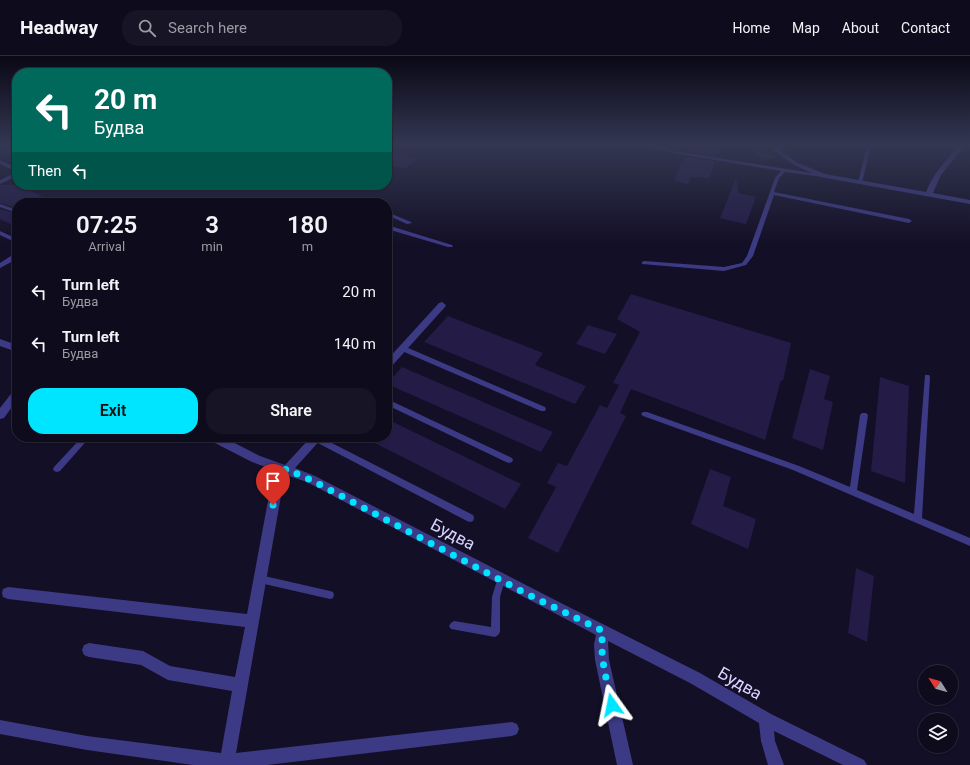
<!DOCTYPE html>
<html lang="en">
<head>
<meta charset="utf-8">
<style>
  body { margin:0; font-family:Roboto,sans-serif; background:#171425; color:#f1f3f6; height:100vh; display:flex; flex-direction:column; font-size:15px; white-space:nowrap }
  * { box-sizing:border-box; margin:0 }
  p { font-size:13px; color:#9b9ba3 }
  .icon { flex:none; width:22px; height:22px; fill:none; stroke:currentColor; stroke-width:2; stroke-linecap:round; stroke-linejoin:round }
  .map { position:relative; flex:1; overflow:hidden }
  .details { position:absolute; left:12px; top:142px; width:380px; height:244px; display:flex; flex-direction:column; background:#0e0b1c; border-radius:16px; box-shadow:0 1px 3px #0004,0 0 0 1px #2e2b3b }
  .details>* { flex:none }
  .banner { position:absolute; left:12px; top:12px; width:380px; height:122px; border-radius:16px; box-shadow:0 1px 3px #0004,0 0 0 1px #2e2b3b; background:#00695c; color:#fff; overflow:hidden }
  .needle { width:26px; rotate:307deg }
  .buttons { position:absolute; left:918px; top:609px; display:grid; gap:8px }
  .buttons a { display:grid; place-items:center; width:40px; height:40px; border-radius:50%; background:#0e0b1c; box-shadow:0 1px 3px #0004,0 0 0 1px #2e2b3b; font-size:20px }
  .pin { position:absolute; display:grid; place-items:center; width:34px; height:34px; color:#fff; margin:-41px -17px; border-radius:50% 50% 50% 0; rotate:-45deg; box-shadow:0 0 4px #0007 }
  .pin .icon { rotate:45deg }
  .me { position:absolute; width:44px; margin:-22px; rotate:348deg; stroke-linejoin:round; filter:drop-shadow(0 0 3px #0008) }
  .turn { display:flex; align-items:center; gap:14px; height:84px; padding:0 16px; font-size:18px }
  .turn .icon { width:52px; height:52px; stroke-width:2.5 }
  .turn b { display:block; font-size:28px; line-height:34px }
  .then { display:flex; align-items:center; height:38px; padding:0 16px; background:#0003; gap:8px; font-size:15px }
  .eta { display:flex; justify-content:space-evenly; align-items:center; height:68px; text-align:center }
  .eta b { font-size:24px; font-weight:600; line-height:28px }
  .action { display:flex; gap:8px; margin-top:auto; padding:8px 16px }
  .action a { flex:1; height:46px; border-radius:16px; background:#00e5ff; color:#111; font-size:16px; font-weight:600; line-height:46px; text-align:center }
  .action a+a { background:#171425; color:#f1f3f6 }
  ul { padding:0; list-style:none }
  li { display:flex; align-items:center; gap:12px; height:52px; padding:0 16px }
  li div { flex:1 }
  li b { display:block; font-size:15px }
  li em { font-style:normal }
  header { display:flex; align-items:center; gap:24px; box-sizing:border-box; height:56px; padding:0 20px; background:#0e0b1c; border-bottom:1px solid #2e2b3b }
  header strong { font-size:19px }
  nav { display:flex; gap:22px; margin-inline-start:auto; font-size:14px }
  .search { width:280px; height:36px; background:#171425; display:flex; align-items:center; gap:10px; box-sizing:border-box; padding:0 14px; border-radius:16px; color:#9b9ba3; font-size:15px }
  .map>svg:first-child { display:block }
</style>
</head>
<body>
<header>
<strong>Headway</strong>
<div class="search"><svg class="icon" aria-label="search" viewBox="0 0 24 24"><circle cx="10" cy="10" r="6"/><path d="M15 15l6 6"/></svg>Search here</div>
<nav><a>Home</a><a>Map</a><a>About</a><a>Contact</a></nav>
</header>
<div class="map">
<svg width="970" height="709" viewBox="0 0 970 709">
  <rect width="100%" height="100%" fill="#130f26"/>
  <path fill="#12302f" d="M 748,89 L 759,89 L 776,102 L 764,104 L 756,99 L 759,93 Z"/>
  <path fill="#241b47" d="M 0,89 L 17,89 L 17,104 L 0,98 Z
    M 690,89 L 717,91 L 715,100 L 688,96 Z
    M 387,94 L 411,101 L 417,103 L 404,113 L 387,108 Z
    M 687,101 L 714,105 L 710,122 L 691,121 L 688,128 L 674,125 L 681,107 L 685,107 Z
    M 736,122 L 739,137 L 756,141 L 746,168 L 720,162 Z
    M 0,129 L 19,129 L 45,142 L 35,147 L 17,147 L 17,152 L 0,147 Z
    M 0,153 L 17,158 L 17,171 L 0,163 Z
    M 631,238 L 791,287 L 783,325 L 781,324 L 765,384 L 631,333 L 620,357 L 626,360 L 558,497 L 528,482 L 556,431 L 547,427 L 558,407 L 567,410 L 600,349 L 607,352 L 619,329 L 613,327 L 640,276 L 617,263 Z
    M 448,260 L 543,297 L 535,309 L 586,330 L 575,348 L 424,286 Z
    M 588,269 L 617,278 L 605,298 L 576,288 Z
    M 402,311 L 553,376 L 541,396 L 387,328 Z
    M 810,313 L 830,320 L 824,343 L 833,346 L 823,394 L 792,382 Z
    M 880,321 L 909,330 L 905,427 L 871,415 Z
    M 387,363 L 521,428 L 505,453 L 363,381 L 387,381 Z
    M 710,413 L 731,421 L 723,450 L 756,463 L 748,493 L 691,468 Z
    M 856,512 L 874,520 L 867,586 L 848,577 Z"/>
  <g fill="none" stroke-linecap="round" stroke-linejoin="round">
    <path fill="#3d3a85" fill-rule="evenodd" d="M 645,89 L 650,89 L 674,95 L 825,119 L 825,120 L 823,121 L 785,116 L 779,122 L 774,136 L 909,163 L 912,165 L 909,167 L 774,139 L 753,200 L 746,209 L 724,215 L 642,208 L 642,206 L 644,205 L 724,211 L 742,207 L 747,200 L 775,122 L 781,115 L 674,97 Z
      M 782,89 L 787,89 L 778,94 L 774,93 Z
      M 867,89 L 871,89 L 862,127 L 860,128 L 858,127 Z
      M 0,148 L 17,154 L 17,157 L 0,151 Z
      M 387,156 L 411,166 L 412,167 L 407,168 L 387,159 Z
      M 387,169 L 452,189 L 453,190 L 452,191 L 448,191 L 387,173 Z
      M 0,175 L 17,183 L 17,187 L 0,179 Z
      M 402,291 L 406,291 L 545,351 L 546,353 L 545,355 L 541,355 L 402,295 L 401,293 Z
      M 925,319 L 929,319 L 930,321 L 922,462 L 970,482 L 970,490 L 793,414 L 643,360 L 641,358 L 643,356 L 647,356 L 799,410 L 850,431 L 860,359 L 862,357 L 866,357 L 868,359 L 857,434 L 914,458 Z
      M 387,343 L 512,402 L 513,404 L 512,406 L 509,407 L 506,406 L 387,349 Z
      M 82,381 L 90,381 L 60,415 L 57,416 L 54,415 L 53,413 L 54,411 Z
      M 314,381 L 320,381 L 473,459 L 474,462 L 473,465 L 470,466 L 467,465 L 314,385 L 313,383 Z
      M 260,519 L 330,535 L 333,536 L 334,539 L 333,542 L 330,543 L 260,527 L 257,526 L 256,523 L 257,520 Z
      M 501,520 L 504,521 L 505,524 L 500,541 L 500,576 L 498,579 L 495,581 L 451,573 L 449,570 L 451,567 L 454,565 L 491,571 L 492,541 L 498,521 Z"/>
    <path fill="#3d3a85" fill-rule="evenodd" d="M 766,89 L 772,89 L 798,107 L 825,118 L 926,136 C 933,117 947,104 959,89 L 965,89 L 941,119 L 933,137 L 970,144 L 970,148 L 821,121 L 794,109 Z
      M 0,104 L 17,112 L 17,116 L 0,108 Z
      M 17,116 L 17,120 L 0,128 L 0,124 Z
      M 14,198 L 17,198 L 17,203 L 0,212 L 0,207 Z
      M 442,246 L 446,249 L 445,251 L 390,312 L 387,313 L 387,304 L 439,247 Z
      M 0,283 L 17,289 L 17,296 L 0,290 Z
      M 17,333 L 17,344 L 4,362 L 0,363 L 0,352 L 14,334 Z
      M 208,381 L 223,381 L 260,400 L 285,409 L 311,381 L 323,381 L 295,412 L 315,420 L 555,544 L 700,617 L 771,658 L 864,704 L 867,709 L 843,709 L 774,675 L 775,685 L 784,709 L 768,709 L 761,685 L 759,667 L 690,627 L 608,585 L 609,604 L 633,709 L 617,709 L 595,604 L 594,588 L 596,579 L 307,426 L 289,420 L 282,434 L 236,697 L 512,666 L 517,668 L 519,673 L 517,678 L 512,680 L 267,709 L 193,709 L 87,694 L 0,678 L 0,664 L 87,680 L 221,697 L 232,635 L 168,624 L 141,609 L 89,601 L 84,599 L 82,594 L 84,589 L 89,587 L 143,595 L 170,610 L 235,621 L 245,571 L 8,543 L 3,541 L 2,537 L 3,533 L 8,531 L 247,558 L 270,434 L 279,416 L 252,406 L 209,384 Z"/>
  </g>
  <linearGradient id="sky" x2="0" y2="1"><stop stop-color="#0a0815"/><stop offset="0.47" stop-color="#333752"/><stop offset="1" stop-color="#333752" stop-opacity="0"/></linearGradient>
  <rect width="970" height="188" fill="url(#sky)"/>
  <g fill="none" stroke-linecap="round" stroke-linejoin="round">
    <path stroke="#00e5ff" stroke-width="7" stroke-dasharray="0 12.6" d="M 273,449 C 276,436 279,425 286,413 L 311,424 L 525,537 L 603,575 C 599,601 607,624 612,649"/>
  </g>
  <g text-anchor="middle" stroke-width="3.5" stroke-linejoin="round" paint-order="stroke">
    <g font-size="17" fill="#d9d4ff" stroke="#130f26">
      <text transform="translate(453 478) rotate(28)" y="6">Будва</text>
      <text transform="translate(740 627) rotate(30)" y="6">Будва</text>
    </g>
  </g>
</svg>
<div class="buttons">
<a><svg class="needle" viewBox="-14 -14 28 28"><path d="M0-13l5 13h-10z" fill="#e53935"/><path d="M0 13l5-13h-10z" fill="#9b9ba3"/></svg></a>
<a><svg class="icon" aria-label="layers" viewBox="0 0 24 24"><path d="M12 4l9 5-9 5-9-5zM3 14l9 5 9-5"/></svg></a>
</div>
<div class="pin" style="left:273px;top:449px;background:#d93025"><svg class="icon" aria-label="arrive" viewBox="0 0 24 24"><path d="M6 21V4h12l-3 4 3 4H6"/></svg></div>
<svg class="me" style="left:612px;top:649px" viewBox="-20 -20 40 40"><path d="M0-17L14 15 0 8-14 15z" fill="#00e5ff" stroke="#fff" stroke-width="4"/></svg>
<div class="banner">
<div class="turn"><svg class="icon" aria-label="left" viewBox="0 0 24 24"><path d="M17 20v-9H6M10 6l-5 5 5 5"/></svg><div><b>20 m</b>Будва</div></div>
<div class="then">Then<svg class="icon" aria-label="left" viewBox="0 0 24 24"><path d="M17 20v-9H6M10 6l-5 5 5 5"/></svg></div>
</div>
<section class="details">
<div class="eta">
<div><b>07:25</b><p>Arrival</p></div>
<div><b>3</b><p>min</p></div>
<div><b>180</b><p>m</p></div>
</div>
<ul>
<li><svg class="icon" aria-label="left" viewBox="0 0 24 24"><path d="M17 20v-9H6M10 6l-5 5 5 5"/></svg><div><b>Turn left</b><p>Будва</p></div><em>20 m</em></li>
<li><svg class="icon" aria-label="left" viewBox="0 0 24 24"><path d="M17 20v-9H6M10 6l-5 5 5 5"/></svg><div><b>Turn left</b><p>Будва</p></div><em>140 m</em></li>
</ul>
<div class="action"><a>Exit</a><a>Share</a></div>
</section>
</div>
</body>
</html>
